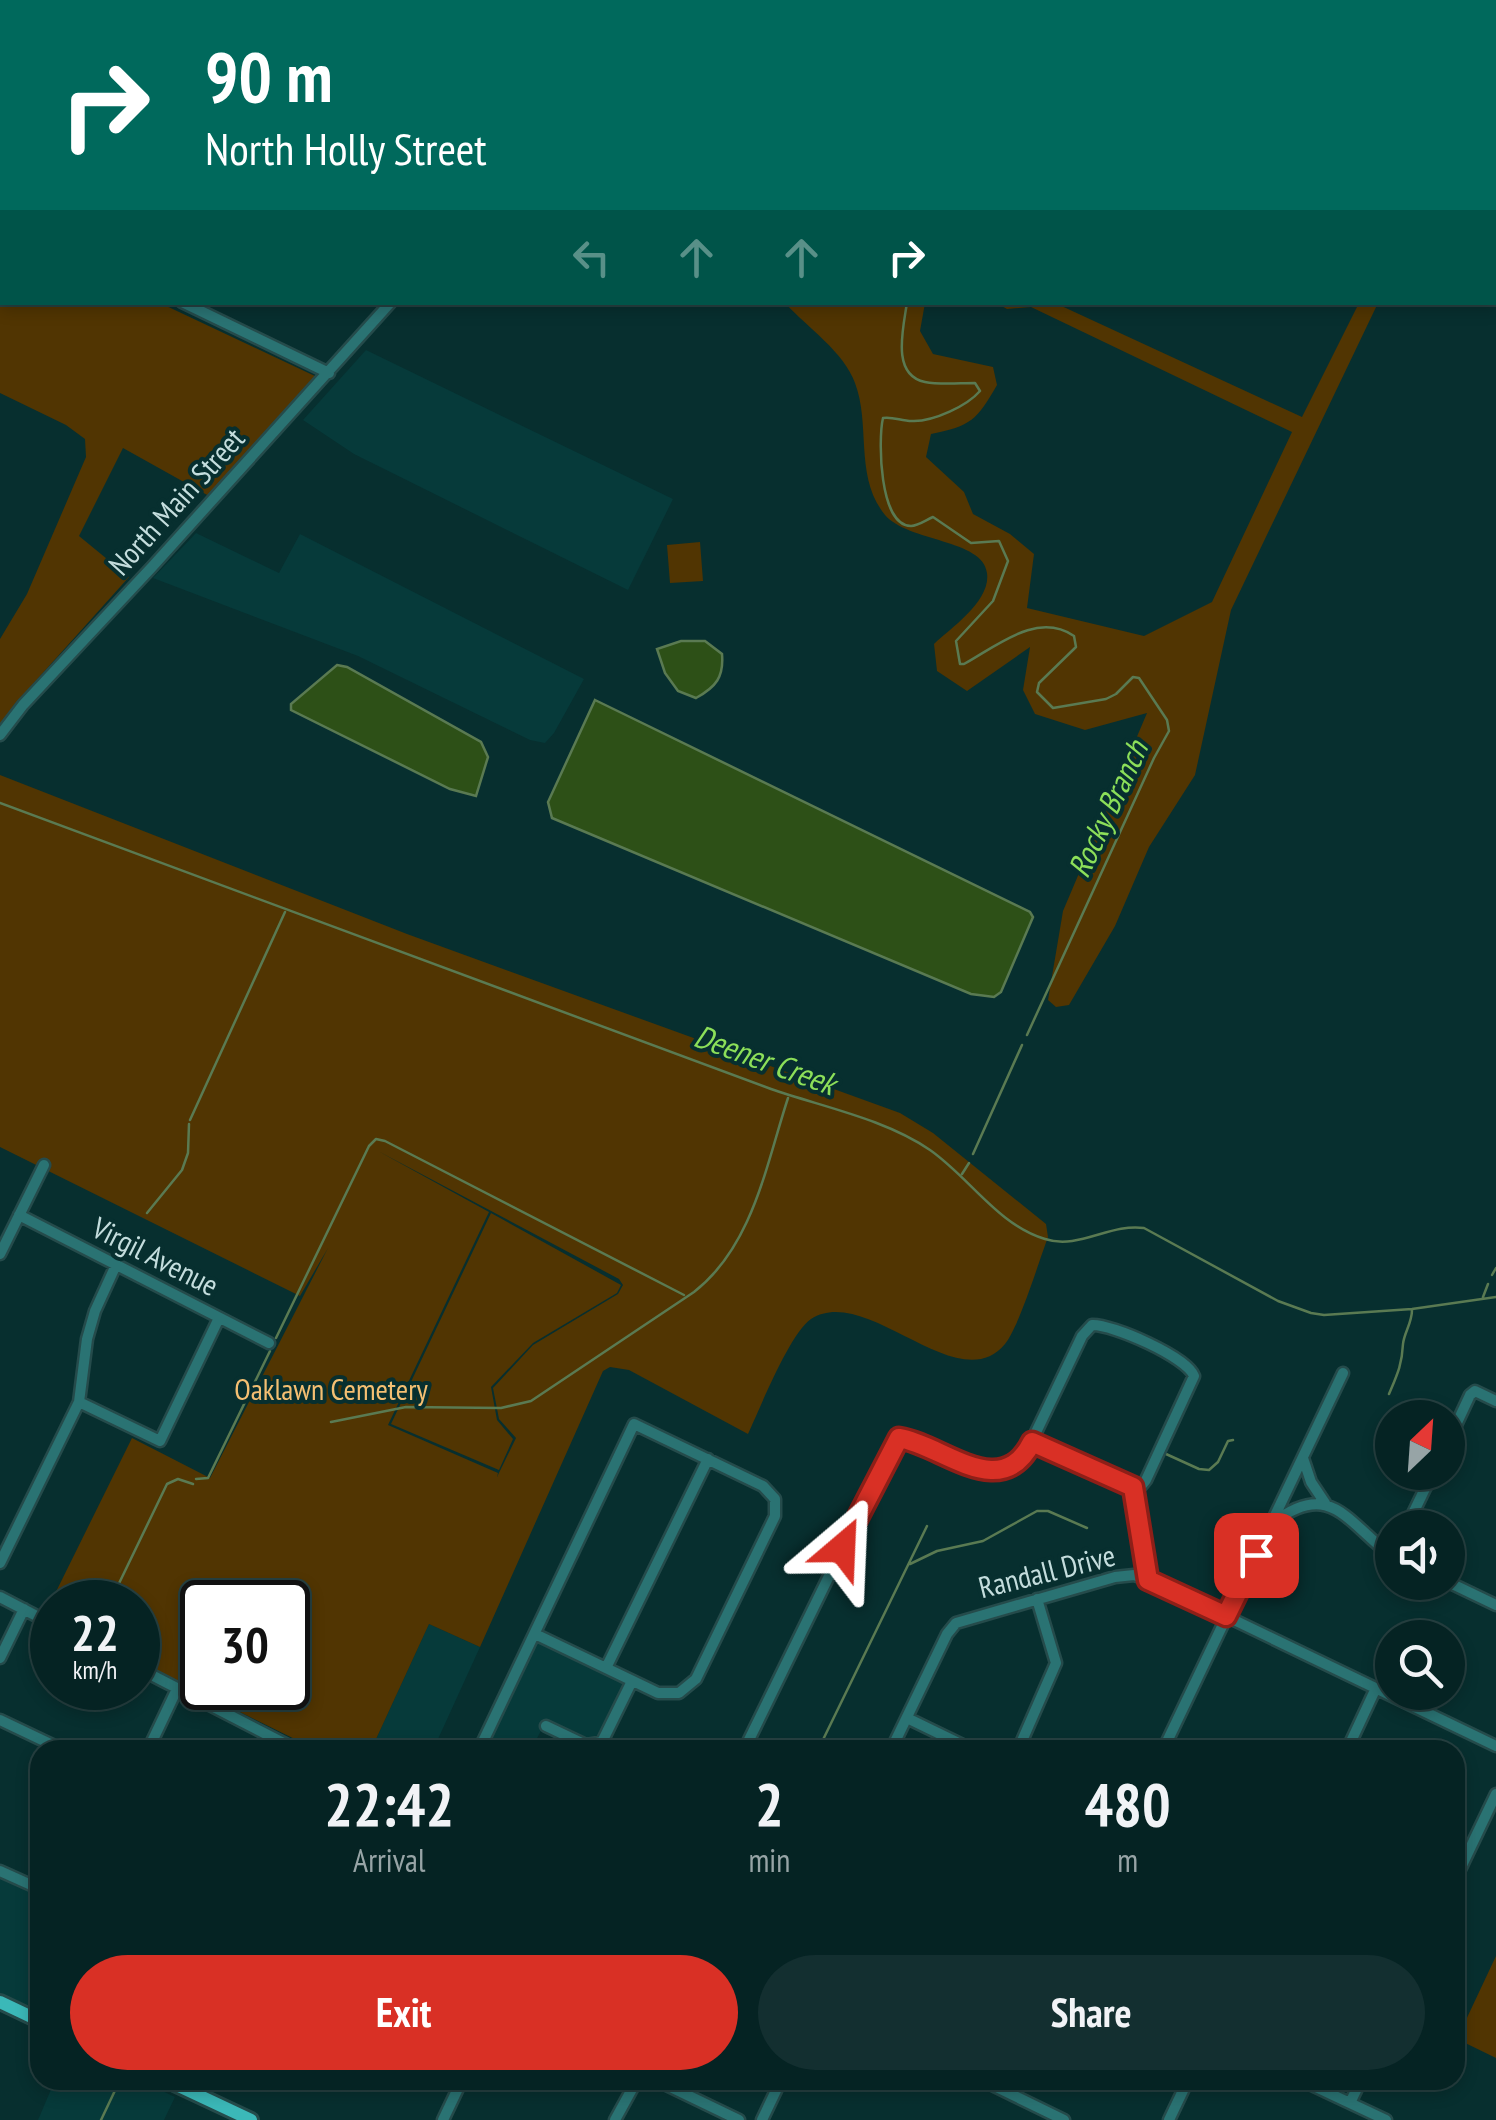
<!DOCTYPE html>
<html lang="en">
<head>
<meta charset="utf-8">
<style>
  body { margin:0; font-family:"PT Sans Narrow",sans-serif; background:#132f30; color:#f1f3f6; height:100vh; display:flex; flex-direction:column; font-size:38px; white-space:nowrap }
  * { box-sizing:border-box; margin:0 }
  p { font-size:32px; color:#97a4a6 }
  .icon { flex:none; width:55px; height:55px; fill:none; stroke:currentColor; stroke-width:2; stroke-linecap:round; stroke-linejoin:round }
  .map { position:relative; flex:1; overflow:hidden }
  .side { position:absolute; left:30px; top:1740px; width:1435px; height:350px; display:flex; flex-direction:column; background:#052323; border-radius:30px; box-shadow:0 5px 15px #0003,0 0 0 2px #264041 }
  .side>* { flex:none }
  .guide { position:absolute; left:0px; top:0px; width:1498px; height:305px; box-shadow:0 5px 15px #0003,0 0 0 2px #264041; background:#00695c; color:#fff; overflow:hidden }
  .needle { width:65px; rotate:25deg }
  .controls { position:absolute; left:1375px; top:1400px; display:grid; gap:20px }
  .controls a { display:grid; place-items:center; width:90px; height:90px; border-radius:50%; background:#052323; box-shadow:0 5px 15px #0003,0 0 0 2px #264041; font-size:50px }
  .speed { position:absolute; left:30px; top:1580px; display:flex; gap:20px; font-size:50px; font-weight:700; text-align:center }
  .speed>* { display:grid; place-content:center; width:130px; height:130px; border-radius:50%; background:#052323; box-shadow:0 5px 15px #0003,0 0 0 2px #264041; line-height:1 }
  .speed small { font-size:25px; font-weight:400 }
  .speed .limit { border:5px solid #111; border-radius:15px; background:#fff; color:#111 }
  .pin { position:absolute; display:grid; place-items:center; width:85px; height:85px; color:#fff; margin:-42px; border-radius:20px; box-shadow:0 5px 15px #0006 }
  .me { position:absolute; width:110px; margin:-55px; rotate:26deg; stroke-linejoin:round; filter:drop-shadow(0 0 8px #0008) }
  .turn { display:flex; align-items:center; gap:35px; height:210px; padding:0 40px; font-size:45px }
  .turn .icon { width:130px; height:130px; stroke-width:2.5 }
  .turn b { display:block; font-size:70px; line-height:85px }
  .lanes { display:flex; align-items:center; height:95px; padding:0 40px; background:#0003; justify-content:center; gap:50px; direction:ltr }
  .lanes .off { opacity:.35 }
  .eta { display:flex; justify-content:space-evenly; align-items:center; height:170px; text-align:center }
  .eta b { font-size:60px; font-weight:700; line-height:70px }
  .button { display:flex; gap:20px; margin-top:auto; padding:20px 40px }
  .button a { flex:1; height:115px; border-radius:60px; background:#d93025; color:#fff; font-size:40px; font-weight:700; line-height:115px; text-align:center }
  .button a+a { background:#132f30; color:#f1f3f6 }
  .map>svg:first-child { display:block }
</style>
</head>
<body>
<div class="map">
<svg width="1496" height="2120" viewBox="0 0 1496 2120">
  <rect width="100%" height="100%" fill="#072f2f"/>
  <path fill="#063a3a" d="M 366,350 L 673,499 L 628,590 L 354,454 L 303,420 Z
    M 196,533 L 279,573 L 300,534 L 584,679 L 554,733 L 545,743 L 530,740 L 358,656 L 153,578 Z
    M 429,1624 L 480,1647 L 433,1750 L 371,1750 Z
    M 537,1641 L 626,1683 L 601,1735 L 589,1739 L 547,1719 L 531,1750 L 485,1750 Z
    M 0,1876 L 40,1894 L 40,2011 L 0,1993 Z
    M 55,2080 L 139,2080 L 175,2097 L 164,2120 L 38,2120 Z"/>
  <path fill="#513502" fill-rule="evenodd" d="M 0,0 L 225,0 L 2,2 L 2,302 L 160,303 L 317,377 L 209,496 L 123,448 L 79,536 L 129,577 L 15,704 L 0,725 L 0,639 L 27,594 L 86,457 L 85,439 L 66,425 L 0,393 Z
    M 785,303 L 925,303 L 920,331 L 933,354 L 993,367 L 997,385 C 977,420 971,426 931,434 L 926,457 L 964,492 L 973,514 L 1010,534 L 1034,554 L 1027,608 L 1144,636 L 1212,602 L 1292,432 L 1031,307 L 1007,309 L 996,303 L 1055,303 L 1302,417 L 1359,303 L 1378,303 L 1231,610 L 1195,775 L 1149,847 L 1115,926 L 1069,1005 L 1056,1007 L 1048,1000 L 1063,911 L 1147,713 L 1085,730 L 1035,714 L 1023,690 L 1030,647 L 967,691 L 937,671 L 934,644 C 952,627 991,601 987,573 C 983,539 908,542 885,515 C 854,477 871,425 855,383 C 844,352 807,327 785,303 Z
    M 700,542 L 703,581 L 670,583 L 667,545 Z
    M 0,775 L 407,934 L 900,1113 L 933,1133 L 1046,1224 L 1048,1237 C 1039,1261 1019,1327 1005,1344 C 958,1401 867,1283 811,1319 C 790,1333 760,1408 748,1434 L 629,1370 L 610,1367 L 603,1371 L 480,1647 L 429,1624 L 371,1750 L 317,1750 L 138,1662 L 138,1602 L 52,1602 L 52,1620 L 44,1616 L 132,1438 L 210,1478 L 328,1248 L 300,1296 L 0,1147 ZM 378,1151 L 619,1279 L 623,1285 L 618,1294 L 533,1345 L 493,1388 L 499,1419 L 516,1438 L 497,1477 L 498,1473 L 388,1425 L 489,1212 ZM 202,1602 L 288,1602 L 288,1688 L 202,1688 Z
    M 491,1213 L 621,1285 L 617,1293 L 533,1343 L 491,1387 L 497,1420 L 513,1439 L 499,1470 L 391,1424 Z
    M 1496,1956 L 1496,2058 L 1457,2039 Z"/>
  <path fill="#2d5017" stroke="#5a7a52" stroke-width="2.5" d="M 681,641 L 705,641 L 722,654 C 724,677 716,687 696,698 L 678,691 L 665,673 L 657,649 Z
    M 337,665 L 347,667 L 481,742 L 488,757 L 476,796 L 450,789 L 291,710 L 291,704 Z
    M 595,700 L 1030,912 L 1033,917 L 1001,992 L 994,997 L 971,994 L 552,818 L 548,802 Z"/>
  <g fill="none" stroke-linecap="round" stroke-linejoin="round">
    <path stroke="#5a7a52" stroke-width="2.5" d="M 728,2 L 728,0
      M 0,155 L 2,151
      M 907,302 C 904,326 890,375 925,382 C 940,385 959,383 975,383 L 980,391 C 967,406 934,421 914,421 C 903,422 893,416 883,418 C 878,439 879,526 911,526 C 918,526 926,520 933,517 L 971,543 L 999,541 L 1008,561 L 993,601 L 956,641 L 960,664 L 964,664 C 997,646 1037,611 1074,636 L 1076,647 L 1039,683 L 1037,692 L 1053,708 L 1106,699 L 1116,694 L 1133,677 L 1139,678 L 1167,720 L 1169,731 L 1154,758 L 1027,1035
      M 0,803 L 771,1089 C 823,1107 885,1119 930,1150 C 970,1178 998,1225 1045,1239 C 1079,1250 1110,1223 1144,1228 L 1278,1301 L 1311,1313 L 1324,1315 L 1412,1309 L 1496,1297
      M 190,1120 L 285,912
      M 973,1154 L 1022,1045
      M 962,1174 L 969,1163
      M 147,1213 L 182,1170 L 188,1153 L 189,1124
      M 1492,1275 L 1496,1268
      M 1483,1297 L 1488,1284
      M 276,1338 L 369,1146 L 376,1139 L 385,1141 L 684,1295
      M 1389,1394 C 1397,1375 1402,1365 1403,1344 C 1404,1333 1412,1323 1412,1310
      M 331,1422 L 406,1407 L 501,1408 L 531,1401 L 694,1292 C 753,1246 766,1165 788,1098
      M 1166,1454 L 1199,1469 L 1209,1470 L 1218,1462 L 1228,1441 L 1233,1440
      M 196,1479 L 208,1478 L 270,1351
      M 910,1564 L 937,1551 L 983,1541 L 1037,1511 L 1048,1511 L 1087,1528
      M 110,1602 L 167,1484 L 178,1479 L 193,1484
      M 818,1750 L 927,1526
      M 101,2120 L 120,2080"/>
    <defs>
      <path id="minor" d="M 323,0 L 329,2
        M 283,2 L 284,0
        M 575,2 L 576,0
        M 182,302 L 329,373
        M 0,735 L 23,705 L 152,567 L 391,302
        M 19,1215 L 269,1343
        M 0,1254 L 44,1165
        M 79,1402 L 160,1441 L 219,1318
        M 1032,1442 L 1133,1487
        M 1448,1442 L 1470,1395 L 1475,1391 L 1496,1401
        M 1303,1458 L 1311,1482 L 1325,1503
        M 1273,1523 C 1331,1478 1348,1524 1392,1556
        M 1406,1528 L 1433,1472
        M 0,1563 L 79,1402 L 87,1339 L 95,1311 L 116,1265
        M 1448,1582 L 1496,1605
        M 0,1597 L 52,1624
        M 0,1658 L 24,1609
        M 138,1668 L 297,1750
        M 606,1668 L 708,1459
        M 907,1718 L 973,1750
        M 0,1720 L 63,1750
        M 546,1726 L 586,1745 L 602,1742 L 632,1681
        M 148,1750 L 177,1689
        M 479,1750 L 634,1424 L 763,1486 L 775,1499 L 775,1516 L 696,1679 L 679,1693 L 658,1693 L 535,1634
        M 744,1750 L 895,1441 L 905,1438 L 974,1468 L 992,1471 L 1010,1466 L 1028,1449 L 1082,1336 L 1092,1325 C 1112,1324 1187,1357 1194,1376 L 1146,1480 L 1141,1486 L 1133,1487 L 1148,1580
        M 891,1750 L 947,1634 L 956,1623 L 1115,1577 L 1134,1575 L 1157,1583 L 1496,1746
        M 1018,1750 L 1056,1663 L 1037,1599
        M 1163,1750 L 1343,1373
        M 1347,1750 L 1376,1688
        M 0,1871 L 40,1889
        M 1455,1880 L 1496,1794
        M 656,2080 L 739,2120
        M 982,2080 L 1064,2120
        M 1301,2080 L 1386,2120
        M 1350,2103 L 1361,2080
        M 443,2120 L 462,2080
        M 615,2120 L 637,2080
        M 762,2120 L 781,2080
        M 1169,2120 L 1188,2080"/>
      <path id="major" d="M 0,2002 L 40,2021
        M 166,2080 L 251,2120"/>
    </defs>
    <use href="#minor" stroke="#254b4b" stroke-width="15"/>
    <use href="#major" stroke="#254b4b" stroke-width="18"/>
    <use href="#minor" stroke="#2a7373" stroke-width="10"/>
    <use href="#major" stroke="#3bb8b8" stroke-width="12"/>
  </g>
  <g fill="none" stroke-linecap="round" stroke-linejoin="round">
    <defs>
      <path id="route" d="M 842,1548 L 899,1438 C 943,1445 1001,1504 1032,1442 L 1133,1487 L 1148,1580 L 1226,1616 L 1256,1555"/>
    </defs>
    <use href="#route" stroke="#8d1f18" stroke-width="25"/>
    <use href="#route" stroke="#d93025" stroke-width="18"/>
  </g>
  <g text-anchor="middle" stroke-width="8" stroke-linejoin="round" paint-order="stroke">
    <g font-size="30" fill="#c4dddd" stroke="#072f2f">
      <text transform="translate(177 502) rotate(-48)" y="10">North Main Street</text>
      <text transform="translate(155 1257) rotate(27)" y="10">Virgil Avenue</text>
      <text transform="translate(1047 1572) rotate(-14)" y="10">Randall Drive</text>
    </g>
    <g font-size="30" fill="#f4bf72" stroke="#072f2f">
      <text x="331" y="1400">Oaklawn Cemetery</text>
    </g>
    <g font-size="32" font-style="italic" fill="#8cdf59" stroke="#072f2f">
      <text transform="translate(1108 809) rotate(-65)" y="11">Rocky Branch</text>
      <text transform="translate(765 1060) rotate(20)" y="11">Deener Creek</text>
    </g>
  </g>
</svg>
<div class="controls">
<a><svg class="needle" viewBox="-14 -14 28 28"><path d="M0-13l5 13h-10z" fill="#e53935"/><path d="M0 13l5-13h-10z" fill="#97a4a6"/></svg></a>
<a><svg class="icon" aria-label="sound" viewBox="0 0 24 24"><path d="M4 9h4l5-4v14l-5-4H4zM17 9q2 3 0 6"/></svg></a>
<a><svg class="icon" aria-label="search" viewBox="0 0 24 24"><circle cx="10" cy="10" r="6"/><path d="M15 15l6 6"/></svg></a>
</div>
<div class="speed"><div>22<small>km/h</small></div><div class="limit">30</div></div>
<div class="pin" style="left:1256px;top:1555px;background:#d93025"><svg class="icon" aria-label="arrive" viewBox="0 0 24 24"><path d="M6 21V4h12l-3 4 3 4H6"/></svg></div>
<svg class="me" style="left:842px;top:1548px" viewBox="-20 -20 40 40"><path d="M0-17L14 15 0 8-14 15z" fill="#d93025" stroke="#fff" stroke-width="4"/></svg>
<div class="guide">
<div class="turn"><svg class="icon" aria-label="right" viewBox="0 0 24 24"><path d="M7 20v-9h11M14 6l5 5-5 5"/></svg><div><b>90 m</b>North Holly Street</div></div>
<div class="lanes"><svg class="icon off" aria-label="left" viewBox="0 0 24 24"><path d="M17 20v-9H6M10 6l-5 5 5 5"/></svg><svg class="icon off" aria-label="ahead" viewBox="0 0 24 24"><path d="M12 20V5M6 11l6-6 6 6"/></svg><svg class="icon off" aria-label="ahead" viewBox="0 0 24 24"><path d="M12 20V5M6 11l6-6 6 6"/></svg><svg class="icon" aria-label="right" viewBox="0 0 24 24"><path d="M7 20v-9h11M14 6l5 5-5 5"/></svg></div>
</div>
<section class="side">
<div class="eta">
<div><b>22:42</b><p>Arrival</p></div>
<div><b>2</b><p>min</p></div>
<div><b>480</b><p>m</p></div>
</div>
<div class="button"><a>Exit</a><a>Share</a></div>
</section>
</div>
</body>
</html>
